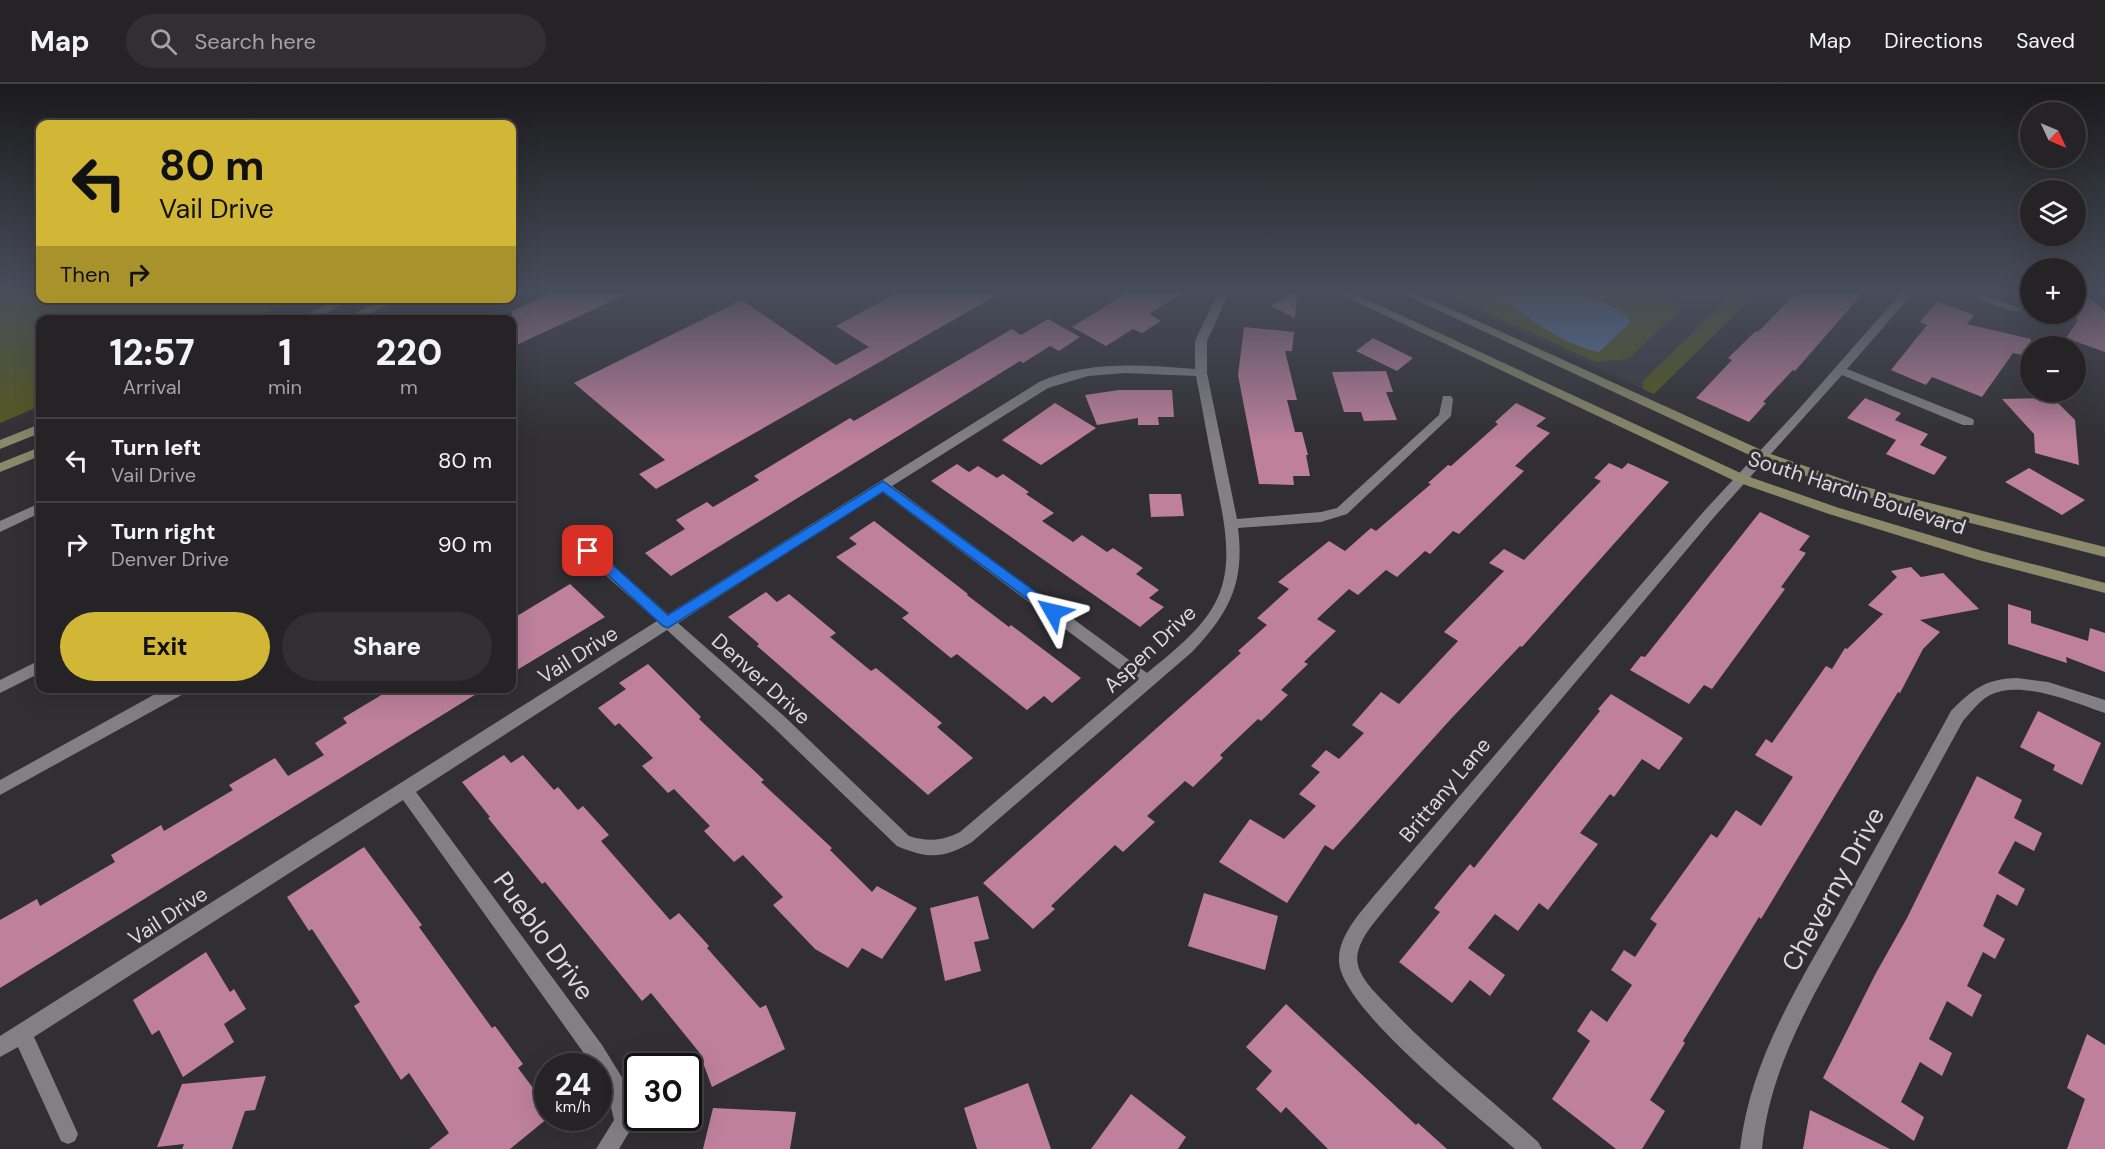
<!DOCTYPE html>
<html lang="en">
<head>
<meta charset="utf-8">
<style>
  body { margin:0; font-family:"DM Sans",sans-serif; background:#312f32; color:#f1f3f6; height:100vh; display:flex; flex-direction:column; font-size:22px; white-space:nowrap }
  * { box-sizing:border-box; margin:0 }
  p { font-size:20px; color:#a3a4a7 }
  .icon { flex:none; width:33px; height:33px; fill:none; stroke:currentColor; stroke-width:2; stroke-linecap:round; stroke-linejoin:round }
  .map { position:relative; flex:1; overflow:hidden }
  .panel { position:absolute; left:36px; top:231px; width:480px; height:378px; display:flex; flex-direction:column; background:#252326; border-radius:12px; box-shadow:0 6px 24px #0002,0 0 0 2px #424043 }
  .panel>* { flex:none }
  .guide { position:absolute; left:36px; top:36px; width:480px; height:183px; border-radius:12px; box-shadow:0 6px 24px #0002,0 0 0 2px #424043; background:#d2b736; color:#111; overflow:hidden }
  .needle { width:39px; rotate:134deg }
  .buttons { position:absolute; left:2020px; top:18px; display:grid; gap:12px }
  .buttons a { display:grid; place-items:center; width:66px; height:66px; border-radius:50%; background:#252326; box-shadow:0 6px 24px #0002,0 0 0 2px #424043; font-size:30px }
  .speed { position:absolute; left:534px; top:969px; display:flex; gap:12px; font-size:30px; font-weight:700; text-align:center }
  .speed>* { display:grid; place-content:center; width:78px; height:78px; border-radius:50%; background:#252326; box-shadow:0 6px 24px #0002,0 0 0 2px #424043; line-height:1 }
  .speed small { font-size:15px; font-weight:400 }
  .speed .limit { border:3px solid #111; border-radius:9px; background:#fff; color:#111 }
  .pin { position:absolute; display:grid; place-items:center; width:51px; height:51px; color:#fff; margin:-26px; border-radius:12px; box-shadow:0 3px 9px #0006 }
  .me { position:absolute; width:66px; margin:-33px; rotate:307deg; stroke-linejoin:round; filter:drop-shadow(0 0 4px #0008) }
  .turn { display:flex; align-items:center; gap:21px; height:126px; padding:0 24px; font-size:27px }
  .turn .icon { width:78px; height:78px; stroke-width:2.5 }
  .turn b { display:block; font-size:42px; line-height:51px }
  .then { display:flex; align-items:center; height:57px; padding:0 24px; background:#0003; gap:12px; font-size:22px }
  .eta { display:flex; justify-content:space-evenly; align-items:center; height:102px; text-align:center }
  .eta b { font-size:36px; font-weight:800; line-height:42px }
  .button { display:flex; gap:12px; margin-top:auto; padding:12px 24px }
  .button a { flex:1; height:69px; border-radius:36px; background:#d2b736; color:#111; font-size:24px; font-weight:800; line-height:69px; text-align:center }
  .button a+a { background:#312f32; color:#f1f3f6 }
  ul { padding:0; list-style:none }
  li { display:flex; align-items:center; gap:18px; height:84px; padding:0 24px; border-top:2px solid #424043 }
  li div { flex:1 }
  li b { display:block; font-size:22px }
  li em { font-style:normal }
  header { display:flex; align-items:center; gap:36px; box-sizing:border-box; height:84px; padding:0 30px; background:#252326; border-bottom:2px solid #424043 }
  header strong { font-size:28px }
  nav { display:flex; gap:33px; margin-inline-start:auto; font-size:21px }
  .search { width:420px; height:54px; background:#312f32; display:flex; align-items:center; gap:15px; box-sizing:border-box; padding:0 21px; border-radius:33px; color:#a3a4a7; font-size:22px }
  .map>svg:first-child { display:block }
</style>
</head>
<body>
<header>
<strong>Map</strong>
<div class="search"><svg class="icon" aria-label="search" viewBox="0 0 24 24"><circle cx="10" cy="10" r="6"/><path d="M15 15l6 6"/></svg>Search here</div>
<nav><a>Map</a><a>Directions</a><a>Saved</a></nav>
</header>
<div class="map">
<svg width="2105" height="1065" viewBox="0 0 2105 1065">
  <rect width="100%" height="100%" fill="#312f33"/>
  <path fill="#3c3841" d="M 1436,209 L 1756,209 L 1654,310 Z"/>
  <path fill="#55591c" d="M 0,209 L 40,209 L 40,214 L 299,215 L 249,235 L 40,236 L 40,322 L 0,339 Z
    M 1445,209 L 1648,209 L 1675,219 L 1681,226 L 1628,275 L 1596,278 Z
    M 1726,209 L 1757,209 L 1654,310 L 1643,305 L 1643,297 L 1723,219 Z"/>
  <path fill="#577dad" d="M 1490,209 C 1531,209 1603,202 1631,238 L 1599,268 C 1556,259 1527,229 1490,209 Z"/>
  <path fill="#be809d" d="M 552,209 L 629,209 L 512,263 L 512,227 Z
    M 897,209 L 1001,209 L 656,405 L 639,390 L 665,376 L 574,299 L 742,216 L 836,281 L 869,263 L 836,242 Z
    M 1127,209 L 1182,209 L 1149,230 L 1161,237 L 1142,249 L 1133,245 L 1106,262 L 1072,243 Z
    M 1291,209 L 1297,209 L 1295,234 L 1271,222 Z
    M 1796,209 L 1863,209 L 1795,287 L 1793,286 L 1763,318 L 1766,319 L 1749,338 L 1696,314 L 1732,276 L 1728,274 L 1756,247 L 1758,248 Z
    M 2090,213 L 2105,227 L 2105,268 L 2066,254 L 2078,236 L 2076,234 L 2076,214 Z
    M 1937,217 L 1974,231 L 1967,240 L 2031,255 L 2031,273 L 2013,269 L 1982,313 L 1932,293 L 1926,301 L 1891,286 L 1927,241 L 1920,238 Z
    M 1048,235 L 1080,253 L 1059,267 L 1050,262 L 1023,279 L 1020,277 L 671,492 L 645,469 L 685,445 L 676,436 L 707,418 L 713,423 L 759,396 L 754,392 L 817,354 L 850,334 L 854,337 L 1012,245 L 1021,251 Z
    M 1244,243 L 1294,248 L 1292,267 L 1285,267 L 1297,316 L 1287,316 L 1295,348 L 1302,348 L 1308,371 L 1306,371 L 1310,392 L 1293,392 L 1294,401 L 1259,400 L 1238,291 Z
    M 1373,254 L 1413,274 L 1397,287 L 1356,267 Z
    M 1386,287 L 1393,308 L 1386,308 L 1397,336 L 1364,337 L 1361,328 L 1344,328 L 1332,288 Z
    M 1119,306 L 1172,306 L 1174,333 L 1158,333 L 1159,341 L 1138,341 L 1138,334 L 1097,341 L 1085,311 Z
    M 1865,314 L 1901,329 L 1895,336 L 1928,350 L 1920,361 L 1947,373 L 1934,391 L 1886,370 L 1896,356 L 1847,334 Z
    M 2053,314 L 2075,336 L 2079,381 L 2035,369 L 2034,350 L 2002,315 Z
    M 1055,319 L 1096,344 L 1041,381 L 1002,356 Z
    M 1516,319 L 1546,334 L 1536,342 L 1550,349 L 1515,382 L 1524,387 L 1459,450 L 1453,447 L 1430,470 L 1425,467 L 1397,493 L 1386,486 L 1358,511 L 1349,505 L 1317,535 L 1336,547 L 1304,578 L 1308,580 L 1281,606 L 1288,611 L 1261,637 L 1258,635 L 1220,671 L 1223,674 L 1193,703 L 1185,697 L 1147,732 L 1155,738 L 1123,768 L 1115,761 L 1051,822 L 1055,825 L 1033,845 L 983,799 L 1241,569 L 1238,567 L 1267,541 L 1257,534 L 1289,505 L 1278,498 L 1329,457 L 1345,467 L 1371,444 L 1376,447 L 1431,400 L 1428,399 L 1448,381 L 1451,382 L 1498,340 L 1495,338 Z
    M 1609,379 L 1622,385 L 1628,379 L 1669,398 L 1522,563 L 1520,562 L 1449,637 L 1333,766 L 1325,761 L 1287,819 L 1219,778 L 1250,735 L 1284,755 L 1316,722 L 1299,710 L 1320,688 L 1311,682 L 1326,666 L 1339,675 L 1364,649 L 1352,641 L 1381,608 L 1399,620 L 1458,557 L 1444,548 L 1504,487 L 1489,479 L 1504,465 L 1524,476 L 1601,397 L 1594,394 Z
    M 957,380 L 969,388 L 978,382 L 997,394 L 1003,390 L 1029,408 L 1026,410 L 1054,429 L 1042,437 L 1073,458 L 1082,451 L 1107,468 L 1113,464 L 1143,484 L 1136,490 L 1159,506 L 1149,514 L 1164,523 L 1140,543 L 931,397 Z
    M 2029,384 L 2048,395 L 2085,416 L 2062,431 L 2005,398 Z
    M 1149,410 L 1181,410 L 1184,432 L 1151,433 Z
    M 1760,428 L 1810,452 L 1799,466 L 1806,469 L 1781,503 L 1785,505 L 1712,605 L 1704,601 L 1689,620 L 1630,586 L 1641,572 L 1645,573 Z
    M 874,437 L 968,510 L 967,511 L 1009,543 L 1011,541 L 1081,594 L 1052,619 L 1044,612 L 1027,626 L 957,570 L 951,574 L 902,534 L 909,529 L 836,473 L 857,460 L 849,454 Z
    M 1911,483 L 1921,493 L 1943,489 L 1979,525 L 1920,536 L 1940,548 L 1923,565 L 1900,609 L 1898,608 L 1761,835 L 1759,833 L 1683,957 L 1685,959 L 1650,1016 L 1665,1027 L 1642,1065 L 1616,1065 L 1552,1015 L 1590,957 L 1577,947 L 1591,926 L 1607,938 L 1632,901 L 1611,886 L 1624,866 L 1635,873 L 1657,840 L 1650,835 L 1711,750 L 1717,754 L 1736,726 L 1761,742 L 1793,693 L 1755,671 L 1766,655 L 1772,659 L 1826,582 L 1832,585 L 1845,564 L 1847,565 L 1883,530 L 1868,521 L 1897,493 L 1891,487 Z
    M 570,500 L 605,533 L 512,589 L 512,535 Z
    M 766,508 L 777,518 L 789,510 L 836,549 L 830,553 L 871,587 L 876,584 L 942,639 L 937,643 L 973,674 L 928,711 L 757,562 L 759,560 L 728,533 Z
    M 2008,520 L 2031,527 L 2031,539 L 2088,557 L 2090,544 L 2105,549 L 2105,588 L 2066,573 L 2067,579 L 2008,560 Z
    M 648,580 L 701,633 L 699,635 L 764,696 L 761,698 L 832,764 L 830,766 L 872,808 L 877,802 L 917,824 L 882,875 L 862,864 L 848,884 L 815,865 L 773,821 L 783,813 L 743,771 L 734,778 L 704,747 L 710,742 L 674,705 L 668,709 L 642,682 L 653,674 L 619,639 L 615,642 L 598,624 L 626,605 L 619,599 Z
    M 393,604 L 486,604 L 0,904 L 0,836 L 37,815 L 40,822 L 115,778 L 111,771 L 161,741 L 164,747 L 233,706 L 229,701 L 275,674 L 288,692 L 324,671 L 315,659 L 347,639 L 343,634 Z
    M 1611,610 L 1683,654 L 1659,686 L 1642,675 L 1614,713 L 1610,710 L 1580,749 L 1598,760 L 1548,826 L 1539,819 L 1518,847 L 1495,830 L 1468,864 L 1505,891 L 1490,912 L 1470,896 L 1452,919 L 1399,878 L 1440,828 L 1434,824 L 1470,780 L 1474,784 L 1600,627 L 1598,625 Z
    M 2038,627 L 2101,659 L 2082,701 L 2053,686 L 2055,681 L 2020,663 Z
    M 504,671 L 511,679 L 523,671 L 554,706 L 558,703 L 578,726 L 583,722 L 609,751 L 601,757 L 670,836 L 679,829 L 709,862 L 707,864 L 760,924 L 766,921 L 785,965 L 712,1003 L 699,968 L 651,909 L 642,917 L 545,798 L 542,800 L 488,734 L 490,733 L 462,698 Z
    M 1977,692 L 2022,716 L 2014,734 L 2042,749 L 2034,767 L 2015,757 L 1998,789 L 2025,805 L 2017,822 L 1997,810 L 1983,842 L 2005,855 L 1995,875 L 1983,868 L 1967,902 L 1982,911 L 1972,933 L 1947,917 L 1929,955 L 1952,969 L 1942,992 L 1920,978 L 1901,1018 L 1924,1033 L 1914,1057 L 1823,994 L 1876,889 L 1907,834 Z
    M 364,763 L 422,841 L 419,843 L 492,944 L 495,942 L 523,980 L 518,984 L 548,1024 L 548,1034 L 510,1065 L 429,1065 L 449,1049 L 409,989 L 401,996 L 354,922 L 360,918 L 312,845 L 309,847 L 287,813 Z
    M 1204,809 L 1278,832 L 1265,886 L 1188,862 Z
    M 978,812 L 989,855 L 974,858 L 981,887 L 945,897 L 930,824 Z
    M 206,868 L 230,908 L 234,905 L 246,925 L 224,940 L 234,958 L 183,993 L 159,946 L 152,951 L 133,916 Z
    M 1286,920 L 1416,1041 L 1418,1039 L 1447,1065 L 1328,1065 L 1286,1023 L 1281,1029 L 1256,1005 L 1272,987 L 1246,963 Z
    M 2087,950 L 2105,961 L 2105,1065 L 2067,1065 L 2085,1015 L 2067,1004 Z
    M 266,992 L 255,1026 L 245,1027 L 232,1065 L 182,1065 L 184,1060 L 157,1063 L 182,1000 Z
    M 1028,999 L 1051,1065 L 977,1065 L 964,1024 Z
    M 1131,1010 L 1186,1053 L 1178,1065 L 1091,1065 Z
    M 713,1024 L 796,1028 L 790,1065 L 703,1065 Z
    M 1810,1026 L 1890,1065 L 1803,1065 Z"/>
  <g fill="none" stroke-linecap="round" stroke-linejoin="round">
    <path fill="#828084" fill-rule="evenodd" d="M 1218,209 L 1229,209 L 1207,257 L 1207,289 L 1237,435 L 1321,428 L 1337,424 L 1439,331 L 1443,312 L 1451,312 L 1453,315 L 1451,332 L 1347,430 L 1321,438 L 1238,444 C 1245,499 1229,529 1192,568 L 972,758 C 943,775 928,775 897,762 L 773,643 L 667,546 L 416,708 L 602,961 L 623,995 L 635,1038 L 619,1065 L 596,1065 L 614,1036 L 607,1006 L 598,992 L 598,982 L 593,982 L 403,716 L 34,953 L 78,1050 L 75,1057 L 68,1060 L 61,1057 L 18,963 L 0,973 L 0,952 L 657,537 L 583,471 L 581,467 L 583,463 L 593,463 L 668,530 L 1039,298 C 1088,276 1143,281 1195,285 L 1195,257 ZM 1126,289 L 1196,292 C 1202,322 1207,352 1213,382 C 1221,426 1238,479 1214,521 C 1198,549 1171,569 1147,589 L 892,402 L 1048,304 L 1088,292 ZM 882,408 L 1136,598 L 960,748 C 942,757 928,758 909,752 L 785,633 L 678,539 Z
      M 1901,209 L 1913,209 L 1847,285 L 1973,335 L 1974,338 L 1973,341 L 1963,341 L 1842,291 L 1715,432 L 1385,825 C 1374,839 1353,861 1358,881 C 1362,898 1380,913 1391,925 C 1437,973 1489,1014 1538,1058 L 1542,1065 L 1515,1065 C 1478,1032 1340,924 1339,877 C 1338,853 1359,830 1373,813 L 1705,426 L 1798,326 Z
      M 1964,209 L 1980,209 L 2021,225 L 2019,227 L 2011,227 Z
      M 40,419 L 40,429 L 0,448 L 0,437 Z
      M 40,576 L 40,589 L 0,609 L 0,596 Z
      M 2017,594 L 2048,598 L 2105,616 L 2105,629 C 2075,619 2021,595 1990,611 C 1979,617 1971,628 1963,637 C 1926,704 1890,771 1854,838 C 1814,911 1770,981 1762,1065 L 1740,1065 C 1750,978 1796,905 1838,831 C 1876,763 1914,695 1951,627 C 1973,605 1985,595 2017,594 Z
      M 166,604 L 189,604 L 187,608 L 0,711 L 0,696 Z"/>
    <path fill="#8b896a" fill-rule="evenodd" d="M 1338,209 L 1353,209 L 1747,392 L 1839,424 L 1983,467 L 2105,499 L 2105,509 L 1978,476 L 1829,430 L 1737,398 Z
      M 1401,209 L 1416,209 L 1768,369 L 1862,402 L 2105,463 L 2105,473 L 1859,411 L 1758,375 Z
      M 340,214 L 356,214 L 312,236 L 296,236 Z
      M 385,214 L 401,214 L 358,236 L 342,236 Z
      M 40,340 L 40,349 L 0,365 L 0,356 Z
      M 40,363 L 40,372 L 0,388 L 0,379 Z"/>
  </g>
  <linearGradient id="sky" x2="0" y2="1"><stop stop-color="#1b1a1c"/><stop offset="0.58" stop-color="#484d5b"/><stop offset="1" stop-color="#484d5b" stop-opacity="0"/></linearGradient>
  <rect width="2105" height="358" fill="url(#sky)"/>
  <path fill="#1a73e8" stroke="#114b97" stroke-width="1.5" d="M 883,397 L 1058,524 L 1060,528 L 1058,531 L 1049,531 L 883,408 L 668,544 L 663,542 L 582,467 L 588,462 L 593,463 L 668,531 Z"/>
  <g text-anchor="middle" stroke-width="6" stroke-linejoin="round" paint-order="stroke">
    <g font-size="21" fill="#dbd9dc" stroke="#312f33">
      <text transform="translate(1857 409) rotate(18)" y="7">South Hardin Boulevard</text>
      <text transform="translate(1150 565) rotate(-43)" y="7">Aspen Drive</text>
      <text transform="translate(578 571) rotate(-32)" y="7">Vail Drive</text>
      <text transform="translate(761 595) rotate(42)" y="7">Denver Drive</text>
      <text transform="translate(1445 706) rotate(-50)" y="7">Brittany Lane</text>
      <text transform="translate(168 832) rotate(-33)" y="7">Vail Drive</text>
    </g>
    <g font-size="26" fill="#dbd9dc" stroke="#312f33">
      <text transform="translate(1833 805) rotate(-61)" y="9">Cheverny Drive</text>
      <text transform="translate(544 852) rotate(54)" y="9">Pueblo Drive</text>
    </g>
  </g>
</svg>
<div class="buttons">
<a><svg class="needle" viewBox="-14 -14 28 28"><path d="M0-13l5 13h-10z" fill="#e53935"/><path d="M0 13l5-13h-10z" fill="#a3a4a7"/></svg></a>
<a><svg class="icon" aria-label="layers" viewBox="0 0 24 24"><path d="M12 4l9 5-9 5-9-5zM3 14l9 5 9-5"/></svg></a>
<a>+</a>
<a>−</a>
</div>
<div class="speed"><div>24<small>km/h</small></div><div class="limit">30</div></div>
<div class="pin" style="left:588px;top:467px;background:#d93025"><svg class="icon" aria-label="arrive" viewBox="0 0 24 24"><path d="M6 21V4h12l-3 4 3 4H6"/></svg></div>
<svg class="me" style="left:1053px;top:528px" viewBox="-20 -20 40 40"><path d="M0-17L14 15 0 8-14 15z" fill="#1a73e8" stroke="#fff" stroke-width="4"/></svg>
<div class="guide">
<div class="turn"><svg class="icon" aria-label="left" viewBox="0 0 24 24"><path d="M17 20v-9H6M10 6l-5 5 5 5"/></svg><div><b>80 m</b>Vail Drive</div></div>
<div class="then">Then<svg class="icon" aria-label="right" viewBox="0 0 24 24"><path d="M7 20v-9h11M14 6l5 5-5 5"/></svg></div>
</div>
<section class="panel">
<div class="eta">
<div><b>12:57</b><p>Arrival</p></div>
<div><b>1</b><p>min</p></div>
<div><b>220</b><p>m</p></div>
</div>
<ul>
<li><svg class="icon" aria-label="left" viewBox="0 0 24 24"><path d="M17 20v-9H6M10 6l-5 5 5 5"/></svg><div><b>Turn left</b><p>Vail Drive</p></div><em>80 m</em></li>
<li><svg class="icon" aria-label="right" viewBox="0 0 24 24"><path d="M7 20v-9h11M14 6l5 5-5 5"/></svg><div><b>Turn right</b><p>Denver Drive</p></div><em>90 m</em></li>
</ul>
<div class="button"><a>Exit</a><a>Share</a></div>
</section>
</div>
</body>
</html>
